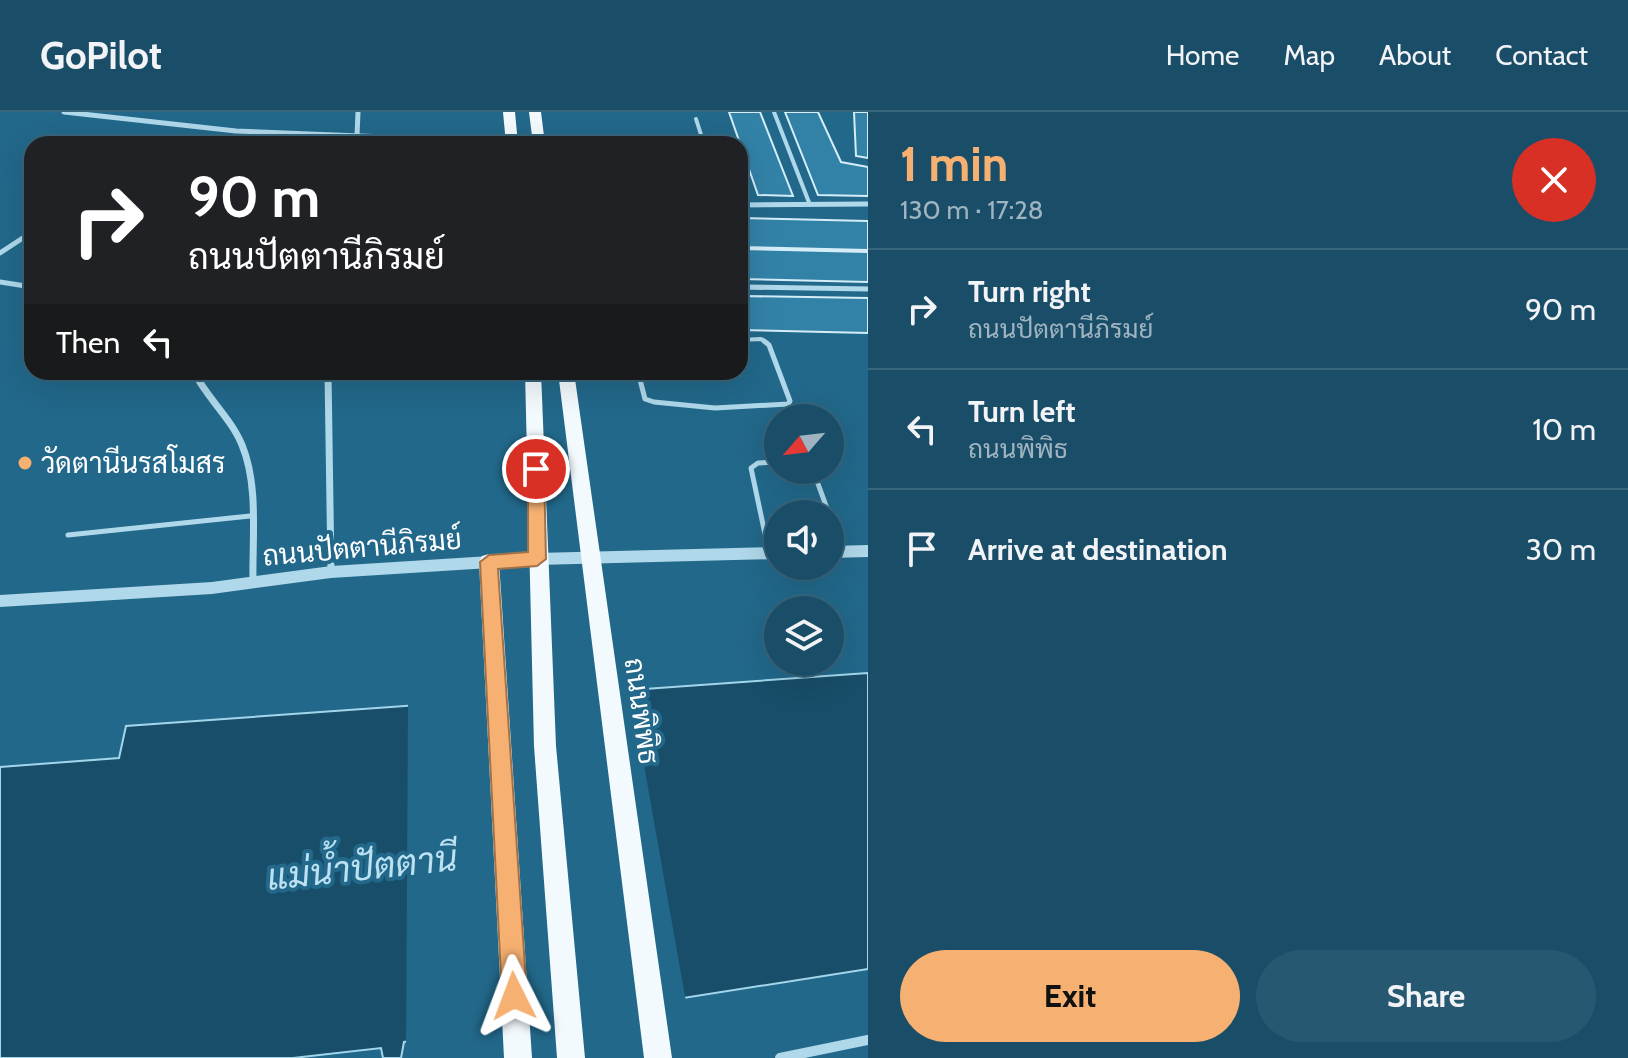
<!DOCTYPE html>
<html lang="en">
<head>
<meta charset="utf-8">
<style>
  body { margin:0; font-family:Cabin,Sarabun,sans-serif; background:#275871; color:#f1f3f6; height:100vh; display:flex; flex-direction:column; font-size:30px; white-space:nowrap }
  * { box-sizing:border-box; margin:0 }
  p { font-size:26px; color:#9fb4c0 }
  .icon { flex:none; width:44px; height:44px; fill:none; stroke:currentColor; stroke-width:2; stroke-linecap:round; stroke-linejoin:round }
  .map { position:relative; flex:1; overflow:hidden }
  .sheet { display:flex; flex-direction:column; background:#1a4e68; width:760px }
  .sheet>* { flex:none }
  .banner { position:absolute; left:24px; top:24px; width:724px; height:244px; border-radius:24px; box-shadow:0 8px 32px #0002,0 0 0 2px #38657c; background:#202124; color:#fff; overflow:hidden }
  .needle { width:52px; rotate:242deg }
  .buttons { position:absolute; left:764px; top:292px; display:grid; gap:16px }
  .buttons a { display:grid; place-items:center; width:80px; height:80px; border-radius:50%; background:#1a4e68; box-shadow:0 8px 32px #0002,0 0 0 2px #38657c; font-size:40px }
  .pin { position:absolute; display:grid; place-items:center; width:68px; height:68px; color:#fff; margin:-34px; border:4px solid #fff; border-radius:50%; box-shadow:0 2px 8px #0007 }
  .me { position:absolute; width:88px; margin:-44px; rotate:357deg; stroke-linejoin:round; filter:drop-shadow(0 0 6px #0008) }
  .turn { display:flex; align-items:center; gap:28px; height:168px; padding:0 32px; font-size:36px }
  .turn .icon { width:104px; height:104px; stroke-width:2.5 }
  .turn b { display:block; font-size:56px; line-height:68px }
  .then { display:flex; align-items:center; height:76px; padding:0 32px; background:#0003; gap:16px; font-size:30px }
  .round { display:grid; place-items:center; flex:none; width:84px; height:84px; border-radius:42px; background:#275871 }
  .head { display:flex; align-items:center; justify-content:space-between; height:136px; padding:0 32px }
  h1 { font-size:48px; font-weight:700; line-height:60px; color:#f6b071 }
  .button { display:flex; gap:16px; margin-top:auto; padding:16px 32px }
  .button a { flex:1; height:92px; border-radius:48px; background:#f6b071; color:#111; font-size:32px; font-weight:700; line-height:92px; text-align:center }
  .button a+a { background:#275871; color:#f1f3f6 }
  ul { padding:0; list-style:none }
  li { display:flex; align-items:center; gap:24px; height:120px; padding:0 32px; border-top:2px solid #38657c }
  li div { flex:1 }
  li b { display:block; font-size:30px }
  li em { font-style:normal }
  header { display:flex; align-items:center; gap:48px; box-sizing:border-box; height:112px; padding:0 40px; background:#1a4e68; border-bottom:2px solid #38657c }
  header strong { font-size:38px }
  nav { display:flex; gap:44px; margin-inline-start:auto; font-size:28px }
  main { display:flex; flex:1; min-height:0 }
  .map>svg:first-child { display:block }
</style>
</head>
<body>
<header>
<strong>GoPilot</strong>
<nav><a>Home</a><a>Map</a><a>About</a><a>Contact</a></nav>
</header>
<main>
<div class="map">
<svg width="868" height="946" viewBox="0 0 868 946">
  <rect width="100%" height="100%" fill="#22688a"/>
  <path fill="#184e69" stroke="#a3d6eb" stroke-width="2" d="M 868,561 L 868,857 L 404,930 L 401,946 L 383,946 L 381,936 L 293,946 L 0,946 L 0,655 L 119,646 L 126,614 Z"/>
  <path fill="#22688a" d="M 630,574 L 686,890 L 407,933 L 406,941 L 408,590 Z"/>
  <path fill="#3282a7" stroke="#d4edf8" stroke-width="2" d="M 729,0 L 760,0 L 793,84 L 758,83 Z
    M 785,0 L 818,0 L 841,50 L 868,55 L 868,84 L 818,83 Z
    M 854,0 L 868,0 L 868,46 L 856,44 Z
    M 740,106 L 868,109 L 868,138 L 740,135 Z
    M 740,137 L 868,140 L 868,170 L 740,167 Z
    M 740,184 L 868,186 L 868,221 L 740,218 Z"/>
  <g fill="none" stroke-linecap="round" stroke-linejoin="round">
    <path stroke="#afd8ea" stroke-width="4" d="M 774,0 L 810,93
      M 696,7 L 704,32
      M 740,228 L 761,227 L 767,231"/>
    <path stroke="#afd8ea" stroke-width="5" d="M 638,260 L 645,287 L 654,290 L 715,296 L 788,292 L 790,289 L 769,233 L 764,229
      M 813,358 L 829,402
      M 830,405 L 842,440
      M 68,423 L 250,404
      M 769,441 L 751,356 L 758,351 L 778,350"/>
    <path stroke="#afd8ea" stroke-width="5" d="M 64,0 L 236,19 L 512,30
      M 357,24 L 358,0
      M 740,93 L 868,92
      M 0,141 L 32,120
      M 0,170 L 32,175
      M 740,175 L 868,177"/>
    <path stroke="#afd8ea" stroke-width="7" d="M 194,260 C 207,286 231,306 242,333 C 259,374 252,428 253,471
      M 328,260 L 331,460"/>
    <path stroke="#afd8ea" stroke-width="10" d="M 780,946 L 868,928"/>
    <path fill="#afd8ea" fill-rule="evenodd" d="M 868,433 L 868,445 L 830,446 L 830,434 Z
      M 778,435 L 778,447 L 537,453 L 331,466 L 212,482 L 0,495 L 0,483 L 212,470 L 331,454 L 537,441 Z"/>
    <path fill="#f3fafe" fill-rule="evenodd" d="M 503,0 L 515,0 L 518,32 L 506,32 Z
      M 529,0 L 541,0 L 545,32 L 533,32 Z
      M 525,260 L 541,260 L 556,634 L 585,946 L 557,946 L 534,634 Z
      M 558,260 L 574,260 L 672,946 L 644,946 Z
      M 489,442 L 496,444 L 499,450 L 532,946 L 504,946 L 479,450 L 482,444 Z"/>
  </g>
  <path fill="#f6b071" stroke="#a07249" stroke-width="2" d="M 536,351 L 544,357 L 546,447 L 537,454 L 498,457 L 527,884 L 523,893 L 514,897 L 506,893 L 502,884 L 480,450 L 489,443 L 528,440 L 528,357 Z"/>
  <circle fill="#f6b071" stroke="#22688a" stroke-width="3" cx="25" cy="351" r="8"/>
  <g text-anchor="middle" stroke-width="8" stroke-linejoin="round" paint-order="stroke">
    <g font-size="28" fill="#fff" stroke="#22688a" text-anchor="start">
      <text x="41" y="361">วัดตานีนรสโมสร</text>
    </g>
    <g font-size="28" fill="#fff" stroke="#22688a">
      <text transform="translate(362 435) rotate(-5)" y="10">ถนนปัตตานีภิรมย์</text>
      <text transform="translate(642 599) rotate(82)" y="10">ถนนพิพิธ</text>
    </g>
    <g font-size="36" font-style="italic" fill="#bbe1f2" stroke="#22688a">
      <text transform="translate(362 755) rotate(-6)" y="13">แม่น้ำปัตตานี</text>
    </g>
  </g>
</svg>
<div class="buttons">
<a><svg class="needle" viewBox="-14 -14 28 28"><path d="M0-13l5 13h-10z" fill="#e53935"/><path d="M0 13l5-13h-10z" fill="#9fb4c0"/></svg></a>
<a><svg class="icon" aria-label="sound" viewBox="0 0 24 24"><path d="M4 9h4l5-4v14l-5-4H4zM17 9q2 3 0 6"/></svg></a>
<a><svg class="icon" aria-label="layers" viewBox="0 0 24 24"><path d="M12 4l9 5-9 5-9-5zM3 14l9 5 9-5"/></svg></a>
</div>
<div class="pin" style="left:536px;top:357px;background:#d93025"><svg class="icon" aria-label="arrive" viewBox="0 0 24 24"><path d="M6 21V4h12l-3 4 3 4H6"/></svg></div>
<svg class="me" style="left:514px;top:884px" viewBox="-20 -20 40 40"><path d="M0-17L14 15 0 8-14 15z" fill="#f6b071" stroke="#fff" stroke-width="4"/></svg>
<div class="banner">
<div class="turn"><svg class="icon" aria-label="right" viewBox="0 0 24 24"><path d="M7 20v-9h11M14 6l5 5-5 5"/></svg><div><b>90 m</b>ถนนปัตตานีภิรมย์</div></div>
<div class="then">Then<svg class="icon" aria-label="left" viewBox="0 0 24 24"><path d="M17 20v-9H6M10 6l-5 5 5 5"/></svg></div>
</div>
</div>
<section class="sheet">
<div class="head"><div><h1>1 min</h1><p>130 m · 17:28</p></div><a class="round" style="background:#d93025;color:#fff"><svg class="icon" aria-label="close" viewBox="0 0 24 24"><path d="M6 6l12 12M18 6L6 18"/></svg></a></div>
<ul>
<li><svg class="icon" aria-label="right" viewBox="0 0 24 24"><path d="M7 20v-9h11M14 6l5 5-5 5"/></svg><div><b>Turn right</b><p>ถนนปัตตานีภิรมย์</p></div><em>90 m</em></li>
<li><svg class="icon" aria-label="left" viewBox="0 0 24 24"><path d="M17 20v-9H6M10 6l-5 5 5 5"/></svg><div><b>Turn left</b><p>ถนนพิพิธ</p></div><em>10 m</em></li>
<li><svg class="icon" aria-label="arrive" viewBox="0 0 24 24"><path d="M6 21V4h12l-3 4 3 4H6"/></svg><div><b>Arrive at destination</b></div><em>30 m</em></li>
</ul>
<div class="button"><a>Exit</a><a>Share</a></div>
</section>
</main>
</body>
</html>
